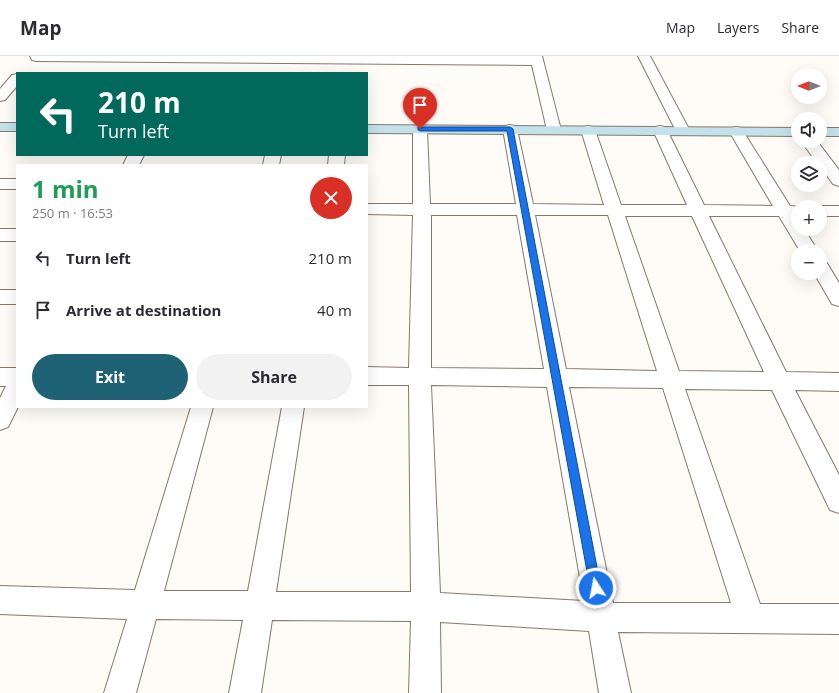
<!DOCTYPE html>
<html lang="en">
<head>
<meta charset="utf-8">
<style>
  body { margin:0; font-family:"Open Sans",sans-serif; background:#f2f2f3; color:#2b2b33; height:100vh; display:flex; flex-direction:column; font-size:15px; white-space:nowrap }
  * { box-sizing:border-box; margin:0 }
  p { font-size:13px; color:#7c7c81 }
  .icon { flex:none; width:22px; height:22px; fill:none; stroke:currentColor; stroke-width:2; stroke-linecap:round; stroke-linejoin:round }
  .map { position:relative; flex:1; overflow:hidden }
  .panel { position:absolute; left:16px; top:108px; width:352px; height:244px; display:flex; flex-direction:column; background:#fff; border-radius:0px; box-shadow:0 4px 16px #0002 }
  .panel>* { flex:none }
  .guide { position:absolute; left:16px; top:16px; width:352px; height:84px; border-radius:0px; box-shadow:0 4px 16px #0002; background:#00695c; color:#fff; overflow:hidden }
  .needle { width:26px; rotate:270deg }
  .buttons { position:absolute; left:791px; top:12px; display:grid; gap:8px }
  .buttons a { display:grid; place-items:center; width:36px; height:36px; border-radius:50%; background:#fff; box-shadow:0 4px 16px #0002; font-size:20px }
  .pin { position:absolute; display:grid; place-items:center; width:34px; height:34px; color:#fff; margin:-41px -17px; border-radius:50% 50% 50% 0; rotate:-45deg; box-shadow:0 0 4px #0007 }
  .pin .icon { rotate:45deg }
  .me { position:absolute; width:44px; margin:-22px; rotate:349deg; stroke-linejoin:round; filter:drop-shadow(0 0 3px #0008) }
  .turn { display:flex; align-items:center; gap:14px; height:84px; padding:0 16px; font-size:18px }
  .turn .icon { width:52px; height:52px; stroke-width:2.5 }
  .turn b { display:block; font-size:28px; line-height:34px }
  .round { display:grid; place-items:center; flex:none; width:42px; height:42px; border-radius:21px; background:#f2f2f3 }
  .headline { display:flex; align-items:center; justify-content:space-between; height:68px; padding:0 16px }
  h1 { font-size:24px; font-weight:700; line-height:30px; color:#1e9e55 }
  .button { display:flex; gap:8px; margin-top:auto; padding:8px 16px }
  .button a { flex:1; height:46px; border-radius:24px; background:#1f6275; color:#fff; font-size:16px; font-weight:700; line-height:46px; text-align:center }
  .button a+a { background:#f2f2f3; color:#2b2b33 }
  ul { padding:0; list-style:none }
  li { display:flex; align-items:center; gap:12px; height:52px; padding:0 16px }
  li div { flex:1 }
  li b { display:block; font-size:15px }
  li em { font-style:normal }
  header { display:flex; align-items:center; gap:24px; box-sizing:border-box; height:56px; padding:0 20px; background:#fff; border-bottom:1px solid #e1e1e2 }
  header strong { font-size:19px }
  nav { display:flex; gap:22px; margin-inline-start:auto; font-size:14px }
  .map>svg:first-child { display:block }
</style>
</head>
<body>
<header>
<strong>Map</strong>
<nav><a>Map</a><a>Layers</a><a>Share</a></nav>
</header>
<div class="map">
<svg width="839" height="637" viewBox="0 0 839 637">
  <rect width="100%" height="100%" fill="#fffbf7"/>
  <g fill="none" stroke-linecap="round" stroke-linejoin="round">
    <defs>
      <path id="street" d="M 30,0 L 542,0 L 561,74 L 559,77 L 554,78 L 549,77 L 547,74 L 532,9 L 36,5 L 32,4 Z
        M 638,0 L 650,0 L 690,75 L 688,78 L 683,79 L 678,78 L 676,75 Z
        M 17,18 L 17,30 L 5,44 L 0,45 L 0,33 L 12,19 Z
        M 420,69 L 425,70 L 427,73 L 430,148 L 516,148 L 503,73 L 505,70 L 510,69 L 515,70 L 517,73 L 533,148 L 604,149 L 581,74 L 583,71 L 588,70 L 593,71 L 595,74 L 621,149 L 687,149 L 653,74 L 655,71 L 660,70 L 665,71 L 667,74 L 704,149 L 773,150 L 729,75 L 731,72 L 736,71 L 741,72 L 790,150 L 803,151 L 798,151 L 798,160 L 797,160 L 798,173 L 804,173 L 818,195 L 800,195 L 779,160 L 709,160 L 786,316 L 839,317 L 839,335 L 795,334 L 839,419 L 839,457 L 830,454 L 772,334 L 685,333 L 760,548 L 839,548 L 839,578 L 618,576 L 631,637 L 599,637 L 589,575 L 440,566 L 441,637 L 409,637 L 411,565 L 272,564 L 261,637 L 229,637 L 243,564 L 156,563 L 136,637 L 104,637 L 127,563 L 0,558 L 0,530 L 135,534 L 191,351 L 213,351 L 164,535 L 248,535 L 282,351 L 304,351 L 276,536 L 411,536 L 409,329 L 367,329 L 367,311 L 409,312 L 413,159 L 367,158 L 367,148 L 413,148 L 413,73 L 415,70 ZM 431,159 L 517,159 L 544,313 L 431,312 ZM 535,159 L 608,159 L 657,315 L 566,313 ZM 625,160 L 692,160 L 764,316 L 679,315 ZM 431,329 L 547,331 L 584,545 L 440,537 ZM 569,331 L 663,332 L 731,547 L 613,547 Z
        M 801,85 L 817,85 L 839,114 L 839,130 L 833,128 L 820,110 L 820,107 L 817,107 Z
        M 128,99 L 144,99 L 139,109 L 123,109 Z
        M 265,99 L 281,99 L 279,109 L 263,109 Z
        M 329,99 L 345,99 L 344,109 L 328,109 Z
        M 0,123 L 17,123 L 17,133 L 0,133 Z
        M 820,150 L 839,150 L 839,160 L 820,160 L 820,151 L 815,151 Z
        M 0,173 L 17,173 L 17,185 L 0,185 Z
        M 820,206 L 827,207 L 839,227 L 839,250 L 832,248 L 814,217 L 820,217 Z
        M 0,234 L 17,234 L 17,248 L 0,248 Z
        M 0,312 L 17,312 L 17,351 L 18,351 L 8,371 L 0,374 L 0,342 L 6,330 L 0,330 Z"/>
      <path id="secondary" d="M 0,67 L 17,67 L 17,75 L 0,75 Z
        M 367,69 L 798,72 L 798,80 L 367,77 Z
        M 820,72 L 839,72 L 839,80 L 820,80 Z"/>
    </defs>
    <use href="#street" stroke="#897869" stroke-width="2"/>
    <use href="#secondary" stroke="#897869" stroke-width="2"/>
    <use href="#street" fill="#fff" fill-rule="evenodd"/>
    <use href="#secondary" fill="#c2e1ea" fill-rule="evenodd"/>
  </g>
  <path fill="#1a73e8" stroke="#114b97" d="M 418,71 L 510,71 L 513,73 L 601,532 L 600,536 L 596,537 L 591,536 L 590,532 L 507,75 L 420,75 L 418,74 Z"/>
</svg>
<div class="buttons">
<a><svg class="needle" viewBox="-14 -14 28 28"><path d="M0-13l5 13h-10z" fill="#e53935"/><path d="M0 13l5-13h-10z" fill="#7c7c81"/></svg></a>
<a><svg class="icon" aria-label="sound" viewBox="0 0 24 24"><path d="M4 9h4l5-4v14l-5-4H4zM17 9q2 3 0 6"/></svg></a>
<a><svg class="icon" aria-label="layers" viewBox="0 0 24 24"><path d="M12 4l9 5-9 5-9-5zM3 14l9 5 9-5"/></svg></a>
<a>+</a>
<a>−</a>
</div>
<div class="pin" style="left:420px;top:73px;background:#d93025"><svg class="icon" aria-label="arrive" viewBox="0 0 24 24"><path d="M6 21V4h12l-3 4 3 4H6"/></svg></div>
<svg class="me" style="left:596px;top:532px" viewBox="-20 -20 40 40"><circle r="17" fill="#1a73e8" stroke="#fff" stroke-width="3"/><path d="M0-11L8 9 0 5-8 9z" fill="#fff"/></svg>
<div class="guide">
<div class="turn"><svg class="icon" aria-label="left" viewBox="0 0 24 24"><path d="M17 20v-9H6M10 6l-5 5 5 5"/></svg><div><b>210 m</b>Turn left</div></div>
</div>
<section class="panel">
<div class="headline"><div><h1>1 min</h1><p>250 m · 16:53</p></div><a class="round" style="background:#d93025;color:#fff"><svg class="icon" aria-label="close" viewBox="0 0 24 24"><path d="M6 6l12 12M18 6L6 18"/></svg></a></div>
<ul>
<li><svg class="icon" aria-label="left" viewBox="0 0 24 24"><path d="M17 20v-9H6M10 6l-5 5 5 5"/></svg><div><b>Turn left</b></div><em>210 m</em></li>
<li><svg class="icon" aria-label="arrive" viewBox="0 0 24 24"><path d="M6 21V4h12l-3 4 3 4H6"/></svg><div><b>Arrive at destination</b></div><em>40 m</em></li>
</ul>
<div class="button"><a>Exit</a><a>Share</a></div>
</section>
</div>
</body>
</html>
